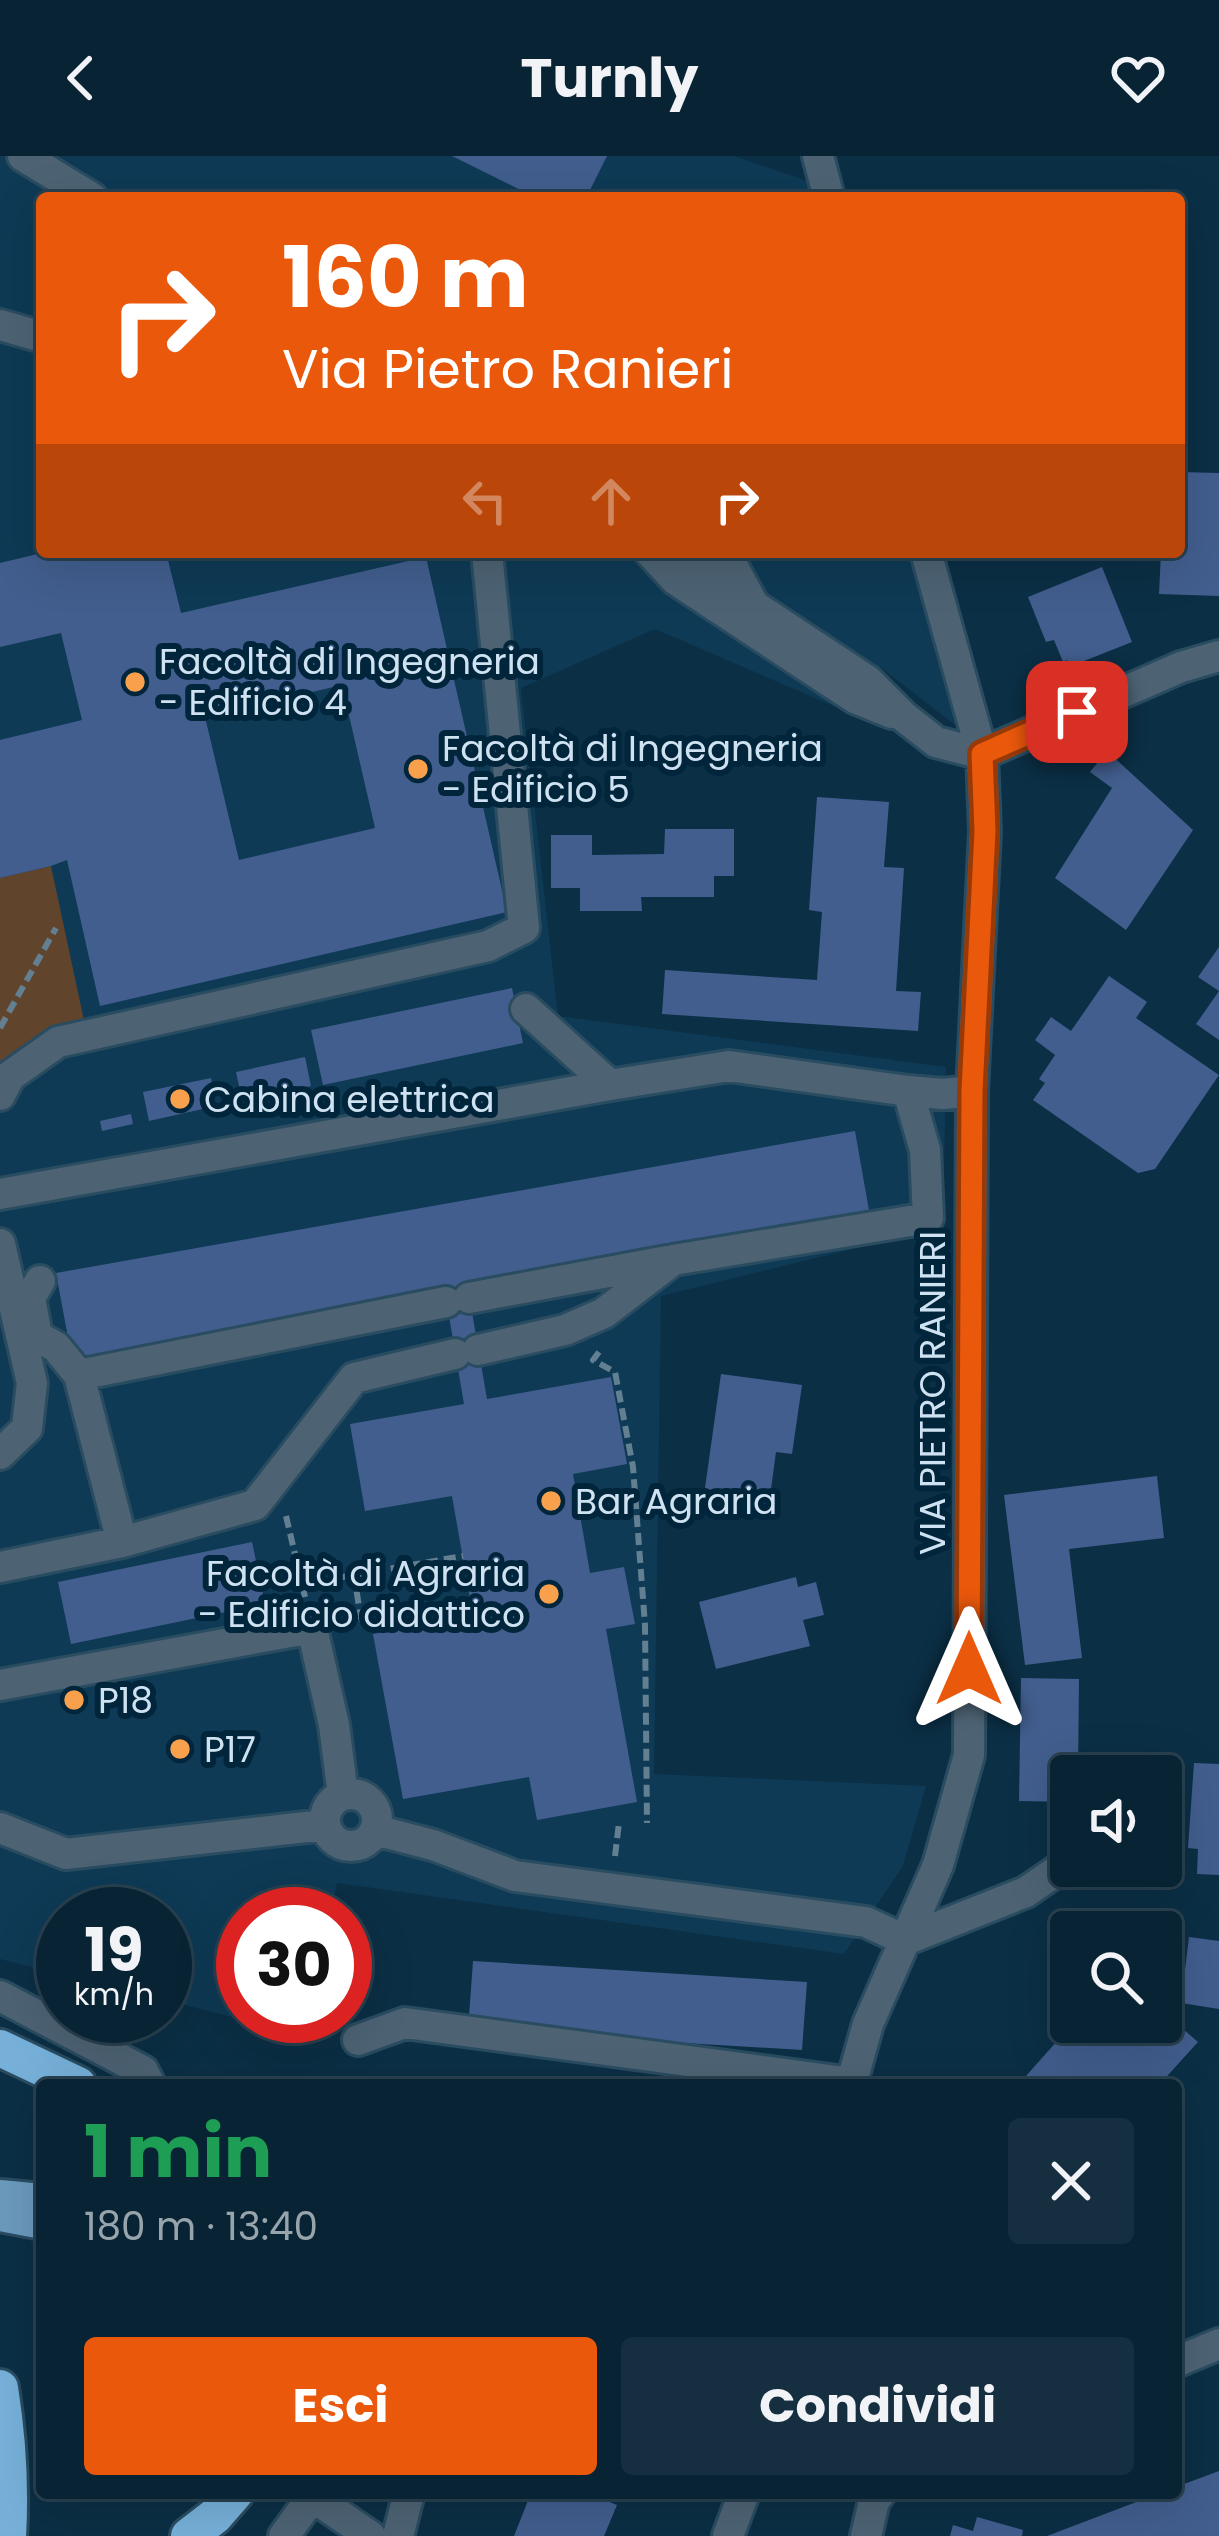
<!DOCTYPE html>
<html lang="it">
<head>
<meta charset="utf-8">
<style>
  body { margin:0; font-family:Poppins,sans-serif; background:#162f40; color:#f1f3f6; height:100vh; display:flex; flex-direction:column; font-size:45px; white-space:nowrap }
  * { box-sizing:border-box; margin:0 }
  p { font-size:39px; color:#98a4ac }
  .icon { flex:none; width:66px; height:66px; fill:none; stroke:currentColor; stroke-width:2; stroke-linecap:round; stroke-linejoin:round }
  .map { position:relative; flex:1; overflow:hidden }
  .side { position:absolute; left:36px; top:1923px; width:1146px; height:420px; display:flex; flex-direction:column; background:#082334; border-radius:12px; box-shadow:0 12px 48px #0002,0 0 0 3px #29404f }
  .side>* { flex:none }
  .hud { position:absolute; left:36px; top:36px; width:1149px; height:366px; border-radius:12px; box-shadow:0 12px 48px #0002,0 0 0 3px #29404f; background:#ea580c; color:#fff; overflow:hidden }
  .controls { position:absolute; left:1050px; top:1599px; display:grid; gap:24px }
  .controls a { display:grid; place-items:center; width:132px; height:132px; border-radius:12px; background:#082334; box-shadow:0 12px 48px #0002,0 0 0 3px #29404f; font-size:60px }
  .speed { position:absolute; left:36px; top:1731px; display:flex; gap:24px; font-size:60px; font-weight:700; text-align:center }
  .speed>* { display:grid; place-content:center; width:156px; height:156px; border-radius:50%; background:#082334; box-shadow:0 12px 48px #0002,0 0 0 3px #29404f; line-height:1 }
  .speed small { font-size:30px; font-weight:400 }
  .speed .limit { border:18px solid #d22; background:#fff; color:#111 }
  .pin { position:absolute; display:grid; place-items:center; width:102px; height:102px; color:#fff; margin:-51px; border-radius:24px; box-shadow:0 6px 18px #0006 }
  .me { position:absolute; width:132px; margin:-66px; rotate:0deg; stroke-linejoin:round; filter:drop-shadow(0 0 9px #0008) }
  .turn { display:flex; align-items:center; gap:42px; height:252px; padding:0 48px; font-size:54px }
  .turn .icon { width:156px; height:156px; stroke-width:2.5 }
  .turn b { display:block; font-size:84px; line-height:102px }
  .lanes { display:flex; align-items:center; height:114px; padding:0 48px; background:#0003; justify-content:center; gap:60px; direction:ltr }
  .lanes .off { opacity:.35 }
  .round { display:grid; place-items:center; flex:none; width:126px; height:126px; border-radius:12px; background:#162f40 }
  .overview { display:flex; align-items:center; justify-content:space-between; height:204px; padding:0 48px }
  h1 { font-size:72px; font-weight:700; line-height:90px; color:#1e9e55 }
  .cta { display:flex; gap:24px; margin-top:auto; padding:24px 48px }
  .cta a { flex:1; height:138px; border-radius:12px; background:#ea580c; color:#fff; font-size:48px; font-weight:700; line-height:138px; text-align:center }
  .cta a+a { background:#162f40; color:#f1f3f6 }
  header { display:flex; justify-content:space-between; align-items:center; height:156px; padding:0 48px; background:#082334; font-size:54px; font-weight:700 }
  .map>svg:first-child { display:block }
</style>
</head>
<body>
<header><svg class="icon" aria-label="back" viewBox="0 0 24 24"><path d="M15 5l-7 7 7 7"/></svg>Turnly<svg class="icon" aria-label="heart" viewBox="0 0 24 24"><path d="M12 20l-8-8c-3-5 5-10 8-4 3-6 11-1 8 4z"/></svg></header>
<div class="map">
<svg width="1219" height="2380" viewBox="0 0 1219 2380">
  <rect width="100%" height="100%" fill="#0b2f45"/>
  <path fill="#0e3a55" d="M 0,0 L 734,0 L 813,27 L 817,42 L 42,42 L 42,396 L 910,396 L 955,569 L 880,511 L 845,555 L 655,473 L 521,532 L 558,860 L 946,911 L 943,1071 L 661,1140 L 654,1618 L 926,1630 L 903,1710 L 844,1798 L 337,1727 L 330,1758 L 243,1758 L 243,1860 L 307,1860 L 303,1879 L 165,1844 L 165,1758 L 63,1758 L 63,1819 L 0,1803 Z"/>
  <path fill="#61442c" d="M 51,710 L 85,869 L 0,916 L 0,722 Z"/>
  <path fill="#425e8e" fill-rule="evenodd" d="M 452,0 L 607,0 L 586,42 L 537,42 Z
    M 1179,316 L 1219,317 L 1219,440 L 1159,438 L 1161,396 L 1179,396 Z
    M 46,396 L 166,396 L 181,457 L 426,401 L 507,756 L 100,850 L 67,704 L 51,710 L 0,722 L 0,584 L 82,564 L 61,477 L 0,491 L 0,407 ZM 342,529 L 375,672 L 239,704 L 205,561 Z
    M 1102,411 L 1132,486 L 1069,511 L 1067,504 L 1063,506 L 1054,484 L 1046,486 L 1028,441 Z
    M 1107,595 L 1193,674 L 1126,774 L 1055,722 L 1112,632 L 1090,616 Z
    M 817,641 L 889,646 L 884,711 L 904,712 L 896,835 L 921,836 L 918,875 L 662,858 L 665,814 L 817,824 L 822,756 L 809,754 Z
    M 665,673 L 734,673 L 734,720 L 714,720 L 714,741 L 641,741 L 642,755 L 580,755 L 580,732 L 551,732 L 551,679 L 592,679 L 592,699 L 664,698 Z
    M 1219,791 L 1219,884 L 1196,868 L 1219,835 L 1198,821 Z
    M 1109,820 L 1147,846 L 1136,862 L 1219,919 L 1155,1013 L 1138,1017 L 1033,944 L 1045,927 L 1039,923 L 1055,899 L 1035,884 L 1051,861 L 1071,875 Z
    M 512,832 L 523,887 L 323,929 L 311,874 Z
    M 305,901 L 311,930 L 242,944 L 236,916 Z
    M 211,922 L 216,950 L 149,965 L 143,936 Z
    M 131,958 L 133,968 L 102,975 L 100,965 Z
    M 855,975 L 870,1060 L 468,1133 L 487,1243 L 611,1221 L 627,1308 L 573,1318 L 590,1417 L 624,1411 L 635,1468 L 606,1473 L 637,1646 L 537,1664 L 529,1621 L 403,1643 L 373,1478 L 473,1460 L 452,1340 L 365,1355 L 350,1268 L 464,1248 L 445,1137 L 72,1203 L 56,1117 Z
    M 721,1218 L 802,1229 L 792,1298 L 776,1296 L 769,1348 L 704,1339 Z
    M 1157,1320 L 1164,1382 L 1069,1393 L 1082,1502 L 1025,1509 L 1004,1339 Z
    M 252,1386 L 265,1448 L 71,1488 L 58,1426 Z
    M 796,1421 L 798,1431 L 816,1426 L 824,1459 L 803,1464 L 810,1490 L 716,1513 L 699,1446 Z
    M 1021,1522 L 1079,1523 L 1078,1620 L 1071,1620 L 1071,1646 L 1019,1645 Z
    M 1194,1607 L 1219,1608 L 1219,1719 L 1197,1718 L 1198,1693 L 1188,1692 Z
    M 1189,1781 L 1219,1785 L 1219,1853 L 1181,1847 Z
    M 473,1805 L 807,1826 L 802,1894 L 468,1874 Z
    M 1161,1854 L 1198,1886 L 1159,1929 L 1018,1929 L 1074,1866 L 1161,1866 Z
    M 1219,2315 L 1219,2380 L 1047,2380 L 1160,2337 L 1176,2337 L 1176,2331 Z
    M 531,2337 L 587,2337 L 617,2349 L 604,2380 L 514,2380 Z
    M 977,2361 L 1023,2374 L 1022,2380 L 950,2380 L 953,2369 L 973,2375 Z"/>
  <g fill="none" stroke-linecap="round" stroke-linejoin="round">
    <defs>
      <path id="minor" d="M 23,0 L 92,42
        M 818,0 L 829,42
        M 0,169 L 42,181
        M 650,396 L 676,424 L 855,542 L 892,557
        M 665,396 L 688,406 L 868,525 L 904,561 L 936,586 L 982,598 L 1181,511 L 1219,500
        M 725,396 L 752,446
        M 526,853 L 610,929
        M 908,935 L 943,938 L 972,935
        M 0,939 L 10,920 L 58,886 L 488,790 L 524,772 L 487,396
        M 0,1038 L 610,929 L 729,910 L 908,935 L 925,994 L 928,1062 L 673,1104 L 604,1157 L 565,1174 L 478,1194
        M 0,1088 L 32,1227 L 27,1272 L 0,1298
        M 40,1125 L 30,1142 L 37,1180 L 56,1191 L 79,1219
        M 469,1142 L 667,1105
        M 122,1386 L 79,1219 L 446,1146
        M 0,1411 L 122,1386 L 255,1349 L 354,1222 L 455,1198
        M 0,1529 L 312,1472 L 334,1569 L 343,1639
        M325 1664a26 26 0 1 1 52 0a26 26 0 1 1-52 0Z
        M 0,1672 L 66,1698 L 324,1669
        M 375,1674 L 433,1689 L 515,1720 L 866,1766 L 905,1784
        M 905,1784 L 1026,1736 L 1071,1705
        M 0,1840 L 143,1915 L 150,1929
        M 358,1884 L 405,1867 L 852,1927
        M 851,1929 L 868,1868 L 938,1709 L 969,1599 L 972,935 L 985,675 L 982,598 L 926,396
        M 1176,2206 L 1219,2188
        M 313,2341 L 370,2380
        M 284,2380 L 315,2337
        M 398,2380 L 409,2337
        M 728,2380 L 744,2337
        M 866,2380 L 874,2345 L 880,2337"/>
      <path id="major" d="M 0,2039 L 42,2043
        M 0,2060 L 42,2068"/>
      <path id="highway" d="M 0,1892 L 78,1929
        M 0,2232 C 8,2282 11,2329 8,2380
        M 189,2380 L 215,2360 L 235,2337"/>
    </defs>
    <use href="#minor" stroke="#2a4c61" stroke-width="36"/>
    <use href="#major" stroke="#2a4c61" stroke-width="36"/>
    <use href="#highway" stroke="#2a4c61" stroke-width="42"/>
    <path stroke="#637f92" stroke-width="6" stroke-dasharray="12 6" stroke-linecap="butt" d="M 0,872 L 56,772
      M 599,1196 L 593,1204 L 615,1216 L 633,1311 L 645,1469 L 647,1667
      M 286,1360 L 305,1441
      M 302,1428 L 463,1400
      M 341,1466 L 361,1463 L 354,1419
      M 615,1700 L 619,1667"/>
    <use href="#minor" stroke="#4d6374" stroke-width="30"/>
    <use href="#major" stroke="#6b9abd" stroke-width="30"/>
    <use href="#highway" stroke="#76b0d9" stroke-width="36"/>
  </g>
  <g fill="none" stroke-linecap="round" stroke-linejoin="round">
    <defs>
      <path id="route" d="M 969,1513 L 972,935 L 985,675 L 982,598 L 1077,556"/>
    </defs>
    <use href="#route" stroke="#983908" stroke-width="30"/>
    <use href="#route" stroke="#ea580c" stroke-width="21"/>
  </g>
  <g fill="#f9a04d" stroke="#01253b" stroke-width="4.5">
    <circle cx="135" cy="526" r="12"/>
    <circle cx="418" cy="613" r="12"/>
    <circle cx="180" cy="943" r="12"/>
    <circle cx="551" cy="1345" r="12"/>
    <circle cx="549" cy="1438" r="12"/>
    <circle cx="74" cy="1544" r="12"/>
    <circle cx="180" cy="1593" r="12"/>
  </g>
  <g text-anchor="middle" stroke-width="12" stroke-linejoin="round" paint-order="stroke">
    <g font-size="36" fill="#cfe2f1" stroke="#01253b" text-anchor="start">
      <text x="159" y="518">Facoltà di Ingegneria<tspan x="159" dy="41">- Edificio 4</tspan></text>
      <text x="442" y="605">Facoltà di Ingegneria<tspan x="442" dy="41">- Edificio 5</tspan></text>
      <text x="204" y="956">Cabina elettrica</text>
      <text x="575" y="1358">Bar Agraria</text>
      <text x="525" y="1430" text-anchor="end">Facoltà di Agraria<tspan x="525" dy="41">- Edificio didattico</tspan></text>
      <text x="98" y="1557">P18</text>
      <text x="204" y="1606">P17</text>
    </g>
    <g font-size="36" fill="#cfe2f1" stroke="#01253b">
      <text transform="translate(932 1237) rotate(-90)" y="13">VIA PIETRO RANIERI</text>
    </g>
  </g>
</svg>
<div class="controls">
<a><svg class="icon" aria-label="sound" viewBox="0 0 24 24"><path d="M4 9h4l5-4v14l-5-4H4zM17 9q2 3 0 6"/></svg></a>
<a><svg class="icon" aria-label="search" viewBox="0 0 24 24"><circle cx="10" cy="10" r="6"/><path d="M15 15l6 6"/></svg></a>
</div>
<div class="speed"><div>19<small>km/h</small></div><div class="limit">30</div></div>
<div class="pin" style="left:1077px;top:556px;background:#d93025"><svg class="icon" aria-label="arrive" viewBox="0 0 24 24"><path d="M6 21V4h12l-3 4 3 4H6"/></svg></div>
<svg class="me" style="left:969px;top:1513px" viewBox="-20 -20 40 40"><path d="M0-17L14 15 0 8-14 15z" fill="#ea580c" stroke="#fff" stroke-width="4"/></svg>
<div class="hud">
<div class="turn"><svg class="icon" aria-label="right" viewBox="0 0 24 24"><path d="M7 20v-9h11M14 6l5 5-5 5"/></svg><div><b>160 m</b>Via Pietro Ranieri</div></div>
<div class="lanes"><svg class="icon off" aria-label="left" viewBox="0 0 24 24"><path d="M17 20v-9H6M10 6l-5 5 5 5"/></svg><svg class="icon off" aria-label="ahead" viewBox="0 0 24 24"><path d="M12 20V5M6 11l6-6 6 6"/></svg><svg class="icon" aria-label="right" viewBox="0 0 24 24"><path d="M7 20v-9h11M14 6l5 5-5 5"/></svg></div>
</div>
<section class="side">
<div class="overview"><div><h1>1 min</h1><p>180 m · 13:40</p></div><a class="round"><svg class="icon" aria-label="close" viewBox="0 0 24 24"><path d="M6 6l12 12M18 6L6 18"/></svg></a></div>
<div class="cta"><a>Esci</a><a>Condividi</a></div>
</section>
</div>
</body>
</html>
